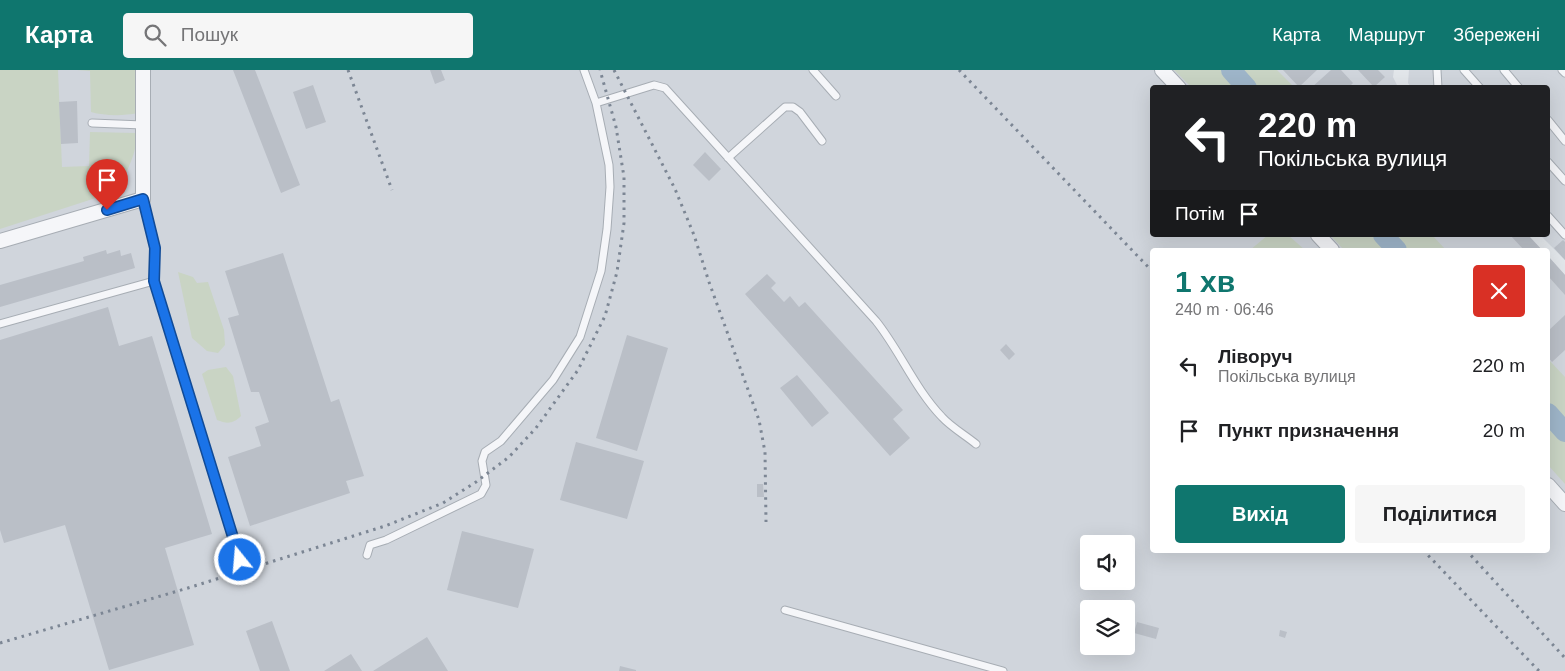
<!DOCTYPE html>
<html lang="uk">
<head>
<meta charset="utf-8">
<style>
  body { margin:0; font-family:Arial,sans-serif; background:#f6f6f6; color:#202124; height:100vh; display:flex; flex-direction:column; font-size:19px; white-space:nowrap }
  * { box-sizing:border-box; margin:0 }
  p { font-size:16px; color:#757577 }
  .icon { flex:none; width:28px; height:28px; fill:none; stroke:currentColor; stroke-width:2; stroke-linecap:round; stroke-linejoin:round }
  .map { position:relative; flex:1; overflow:hidden }
  .sheet { position:absolute; left:1150px; top:178px; width:400px; height:305px; display:flex; flex-direction:column; background:#fff; border-radius:5px; box-shadow:0 5px 20px #0002 }
  .sheet>* { flex:none }
  .hud { position:absolute; left:1150px; top:15px; width:400px; height:152px; border-radius:5px; box-shadow:0 5px 20px #0002; background:#202124; color:#fff; overflow:hidden }
  .controls { position:absolute; left:1080px; top:465px; display:grid; gap:10px }
  .controls a { display:grid; place-items:center; width:55px; height:55px; border-radius:5px; background:#fff; box-shadow:0 5px 20px #0002; font-size:25px }
  .pin { position:absolute; display:grid; place-items:center; width:42px; height:42px; color:#fff; margin:-51px -21px; border-radius:50% 50% 50% 0; rotate:-45deg; box-shadow:0 0 5px #0007 }
  .pin .icon { rotate:45deg }
  .me { position:absolute; width:55px; margin:-28px; rotate:343deg; stroke-linejoin:round; filter:drop-shadow(0 0 4px #0008) }
  .turn { display:flex; align-items:center; gap:18px; height:105px; padding:0 25px; font-size:22px }
  .turn .icon { width:65px; height:65px; stroke-width:2.5 }
  .turn b { display:block; font-size:35px; line-height:42px }
  .then { display:flex; align-items:center; height:48px; padding:0 25px; background:#0003; gap:10px; font-size:19px }
  .round { display:grid; place-items:center; flex:none; width:52px; height:52px; border-radius:5px; background:#f6f6f6 }
  .summary { display:flex; align-items:center; justify-content:space-between; height:85px; padding:0 25px }
  h1 { font-size:30px; font-weight:700; line-height:38px; color:#0f766e }
  .action { display:flex; gap:10px; margin-top:auto; padding:10px 25px }
  .action a { flex:1; height:58px; border-radius:5px; background:#0f766e; color:#fff; font-size:20px; font-weight:700; line-height:58px; text-align:center }
  .action a+a { background:#f6f6f6; color:#202124 }
  ul { padding:0; list-style:none }
  li { display:flex; align-items:center; gap:15px; height:65px; padding:0 25px }
  li div { flex:1 }
  li b { display:block; font-size:19px }
  li em { font-style:normal }
  header { display:flex; align-items:center; gap:30px; box-sizing:border-box; height:70px; padding:0 25px; background:#0f766e; color:#fff }
  header strong { font-size:24px }
  nav { display:flex; gap:28px; margin-inline-start:auto; font-size:18px }
  .search { width:350px; height:45px; background:#f6f6f6; display:flex; align-items:center; gap:12px; box-sizing:border-box; padding:0 18px; border-radius:5px; color:#757577; font-size:19px }
  .map>svg:first-child { display:block }
</style>
</head>
<body>
<header>
<strong>Карта</strong>
<div class="search"><svg class="icon" aria-label="search" viewBox="0 0 24 24"><circle cx="10" cy="10" r="6"/><path d="M15 15l6 6"/></svg>Пошук</div>
<nav><a>Карта</a><a>Маршрут</a><a>Збережені</a></nav>
</header>
<div class="map">
<svg width="1565" height="601" viewBox="0 0 1565 601">
  <rect width="100%" height="100%" fill="#e2e6ea"/>
  <path fill="#d0d5dc" fill-rule="evenodd" d="M 0,0 L 1394,0 L 1393,7 L 1398,17 L 1152,18 L 1152,165 L 1528,165 L 1542,180 L 1152,180 L 1152,480 L 1548,480 L 1548,186 L 1565,205 L 1565,601 L 0,601 ZM 1089,474 L 1126,474 L 1126,511 L 1089,511 ZM 1089,539 L 1126,539 L 1126,576 L 1089,576 Z
    M 1409,0 L 1565,0 L 1565,190 L 1540,165 L 1548,165 L 1548,18 L 1411,18 L 1408,13 Z"/>
  <path fill="#c9d4c4" d="M 0,0 L 58,0 L 62,97 L 89,96 L 90,62 L 136,63 C 137,78 133,87 127,101 C 126,104 126,109 124,112 C 119,118 111,122 105,125 L 0,159 Z
    M 77,0 L 138,0 L 138,43 C 123,46 105,46 91,42 L 90,1 Z
    M 1174,0 L 1277,0 L 1294,17 L 1191,17 Z
    M 1268,165 L 1288,165 L 1305,180 L 1250,180 Z
    M 1330,165 L 1432,165 L 1446,180 L 1344,180 Z
    M 178,202 L 193,207 L 197,213 L 208,212 L 224,260 L 225,275 L 218,283 L 207,281 L 192,268 Z
    M 1548,289 L 1565,307 L 1565,414 L 1548,395 Z
    M 226,297 L 233,306 L 241,346 C 233,354 227,354 217,350 L 202,304 L 208,300 Z"/>
  <g fill="none" stroke-linecap="round" stroke-linejoin="round">
    <path stroke="#9eb5c9" stroke-width="20" d="M 1231,0 L 1247,18
      M 1383,165 L 1397,180
      M 1548,343 L 1565,362"/>
  </g>
  <path fill="#babfc7" d="M 233,0 L 255,0 L 300,115 L 281,123 Z
    M 430,0 L 441,0 L 445,10 L 435,14 Z
    M 1283,0 L 1317,0 L 1299,17 Z
    M 1331,0 L 1341,0 L 1353,13 L 1348,18 L 1311,18 Z
    M 1358,0 L 1378,0 L 1385,7 L 1374,17 Z
    M 313,15 L 326,52 L 306,59 L 293,22 Z
    M 77,31 L 78,73 L 61,74 L 59,32 Z
    M 705,82 L 721,99 L 709,111 L 693,95 Z
    M 1510,165 L 1528,165 L 1542,180 L 1524,180 Z
    M 1563,170 L 1565,172 L 1565,190 L 1554,178 Z
    M 106,180 L 107,184 L 120,180 L 121,186 L 131,183 L 135,198 L 0,237 L 0,215 L 84,191 L 83,187 Z
    M 283,183 L 331,332 L 339,329 L 364,406 L 346,411 L 350,423 L 250,456 L 228,387 L 261,376 L 255,357 L 269,352 L 259,322 L 251,322 L 228,248 L 239,245 L 225,201 Z
    M 1548,186 L 1565,205 L 1565,225 L 1548,206 Z
    M 767,204 L 776,213 L 771,218 L 784,232 L 790,226 L 799,237 L 805,232 L 903,340 L 893,349 L 910,368 L 890,386 L 745,224 Z
    M 108,237 L 119,276 L 152,266 L 212,464 L 165,478 L 194,575 L 109,600 L 65,455 L 4,473 L 0,460 L 0,270 Z
    M 1565,245 L 1565,280 L 1552,292 L 1548,287 L 1548,261 Z
    M 627,265 L 668,278 L 637,381 L 596,368 Z
    M 1006,274 L 1015,284 L 1009,290 L 1000,280 Z
    M 797,305 L 829,343 L 812,357 L 780,318 Z
    M 576,372 L 644,391 L 627,449 L 560,430 Z
    M 757,414 L 763,414 L 764,427 L 757,427 Z
    M 462,461 L 534,479 L 518,538 L 447,520 Z
    M 272,551 L 290,601 L 260,601 L 246,561 Z
    M 1137,552 L 1159,558 L 1156,569 L 1134,563 Z
    M 1280,560 L 1287,562 L 1285,568 L 1279,566 Z
    M 427,567 L 448,601 L 373,601 Z
    M 351,584 L 362,601 L 324,601 Z
    M 620,596 L 636,600 L 636,601 L 619,601 Z"/>
  <g fill="none" stroke-linecap="round" stroke-linejoin="round">
    <defs>
      <path id="lane" d="M 813,0 L 836,26
        M 1437,0 L 1438,18
        M 1464,0 L 1480,18
        M 1504,0 L 1519,18
        M 1562,0 L 1565,3
        M 596,33 L 654,15 L 665,18 L 876,251 C 900,281 915,319 942,347 C 951,357 965,365 976,374
        M 1548,50 L 1565,71
        M 92,53 L 143,55
        M 728,88 L 785,37 L 793,37 L 800,42 L 822,71
        M 1548,92 L 1565,111
        M 143,129 L 155,178 L 154,211 L 240,490
        M 1548,146 L 1565,165
        M 0,254 L 154,211
        M 367,485 L 370,475 L 386,470 L 481,424 L 486,415 L 482,391 L 485,382 L 501,371 L 553,310 L 580,267 L 601,201 L 607,159 L 610,117 L 609,95 L 596,33 L 584,0
        M 785,540 L 1003,601"/>
      <path id="street" d="M 1162,0 L 1179,18
        M 1318,165 L 1332,180
        M 0,171 L 143,129 L 143,0
        M 1548,415 L 1565,434"/>
    </defs>
    <use href="#lane" stroke="#a7adb4" stroke-width="9"/>
    <use href="#street" stroke="#a7adb4" stroke-width="16"/>
    <use href="#lane" stroke="#f5f6f9" stroke-width="7"/>
    <use href="#street" stroke="#f5f6f9" stroke-width="14"/>
    <path stroke="#7c8694" stroke-width="3" stroke-dasharray="2.5 5" stroke-linecap="butt" d="M 348,0 L 392,120
      M 614,0 L 675,119 L 694,165 L 709,212 L 759,350 L 765,382 L 766,452
      M 959,0 L 1152,201
      M 1423,480 L 1539,601
      M 1466,480 L 1565,588
      M 0,573 L 188,518 L 385,456 L 443,433 L 476,412 L 509,387 L 536,358 L 578,300 L 605,246 L 617,202 L 624,153 L 624,107 L 616,57 L 600,0"/>
  </g>
  <g fill="none" stroke-linecap="round" stroke-linejoin="round">
    <defs>
      <path id="route" d="M 107,140 L 143,129 L 155,178 L 154,211 L 240,490"/>
    </defs>
    <use href="#route" stroke="#114b97" stroke-width="12"/>
    <use href="#route" stroke="#1a73e8" stroke-width="9"/>
  </g>
</svg>
<div class="controls">
<a><svg class="icon" aria-label="sound" viewBox="0 0 24 24"><path d="M4 9h4l5-4v14l-5-4H4zM17 9q2 3 0 6"/></svg></a>
<a><svg class="icon" aria-label="layers" viewBox="0 0 24 24"><path d="M12 4l9 5-9 5-9-5zM3 14l9 5 9-5"/></svg></a>
</div>
<div class="pin" style="left:107px;top:140px;background:#d93025"><svg class="icon" aria-label="arrive" viewBox="0 0 24 24"><path d="M6 21V4h12l-3 4 3 4H6"/></svg></div>
<svg class="me" style="left:240px;top:490px" viewBox="-20 -20 40 40"><circle r="17" fill="#1a73e8" stroke="#fff" stroke-width="3"/><path d="M0-11L8 9 0 5-8 9z" fill="#fff"/></svg>
<div class="hud">
<div class="turn"><svg class="icon" aria-label="left" viewBox="0 0 24 24"><path d="M17 20v-9H6M10 6l-5 5 5 5"/></svg><div><b>220 m</b>Покільська вулиця</div></div>
<div class="then">Потім<svg class="icon" aria-label="arrive" viewBox="0 0 24 24"><path d="M6 21V4h12l-3 4 3 4H6"/></svg></div>
</div>
<section class="sheet">
<div class="summary"><div><h1>1 хв</h1><p>240 m · 06:46</p></div><a class="round" style="background:#d93025;color:#fff"><svg class="icon" aria-label="close" viewBox="0 0 24 24"><path d="M6 6l12 12M18 6L6 18"/></svg></a></div>
<ul>
<li><svg class="icon" aria-label="left" viewBox="0 0 24 24"><path d="M17 20v-9H6M10 6l-5 5 5 5"/></svg><div><b>Ліворуч</b><p>Покільська вулиця</p></div><em>220 m</em></li>
<li><svg class="icon" aria-label="arrive" viewBox="0 0 24 24"><path d="M6 21V4h12l-3 4 3 4H6"/></svg><div><b>Пункт призначення</b></div><em>20 m</em></li>
</ul>
<div class="action"><a>Вихід</a><a>Поділитися</a></div>
</section>
</div>
</body>
</html>
